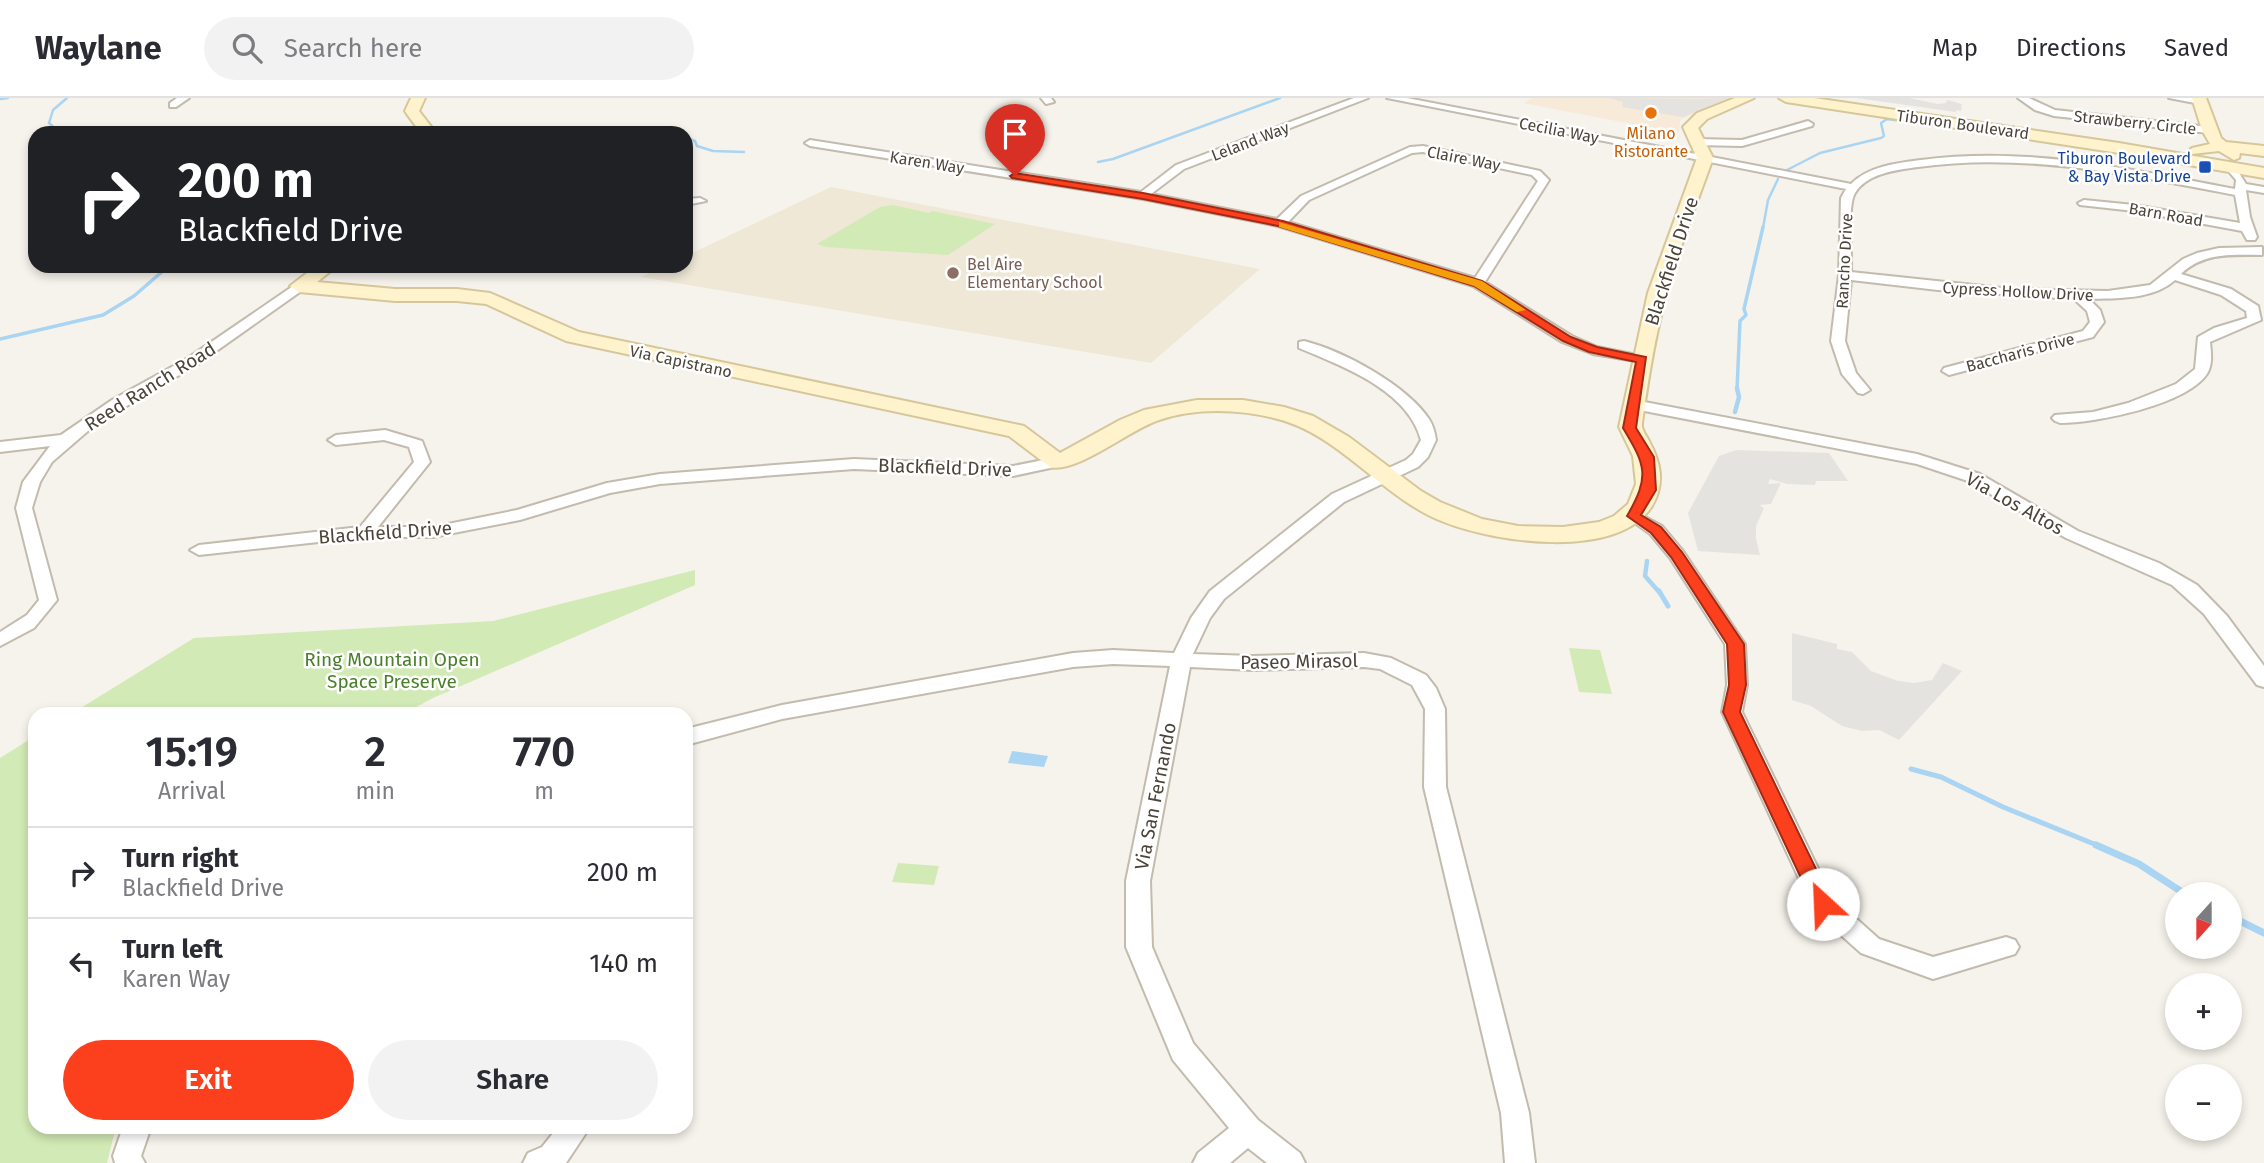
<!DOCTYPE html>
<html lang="en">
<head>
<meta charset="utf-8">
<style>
  body { margin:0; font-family:"Fira Sans",sans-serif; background:#f2f2f3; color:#2b2b33; height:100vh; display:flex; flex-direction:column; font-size:26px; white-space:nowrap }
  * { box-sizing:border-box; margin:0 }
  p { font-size:23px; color:#7c7c81 }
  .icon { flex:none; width:38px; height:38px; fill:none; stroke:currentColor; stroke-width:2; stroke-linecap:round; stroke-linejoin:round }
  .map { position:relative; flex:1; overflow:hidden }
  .drawer { position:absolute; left:28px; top:609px; width:665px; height:427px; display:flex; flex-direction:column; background:#fff; border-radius:21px; box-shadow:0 4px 10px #0003 }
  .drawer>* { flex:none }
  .banner { position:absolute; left:28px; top:28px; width:665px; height:147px; border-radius:21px; box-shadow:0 4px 10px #0003; background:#202124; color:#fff; overflow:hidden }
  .needle { width:46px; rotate:201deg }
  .buttons { position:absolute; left:2165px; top:784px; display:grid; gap:14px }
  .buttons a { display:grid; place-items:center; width:77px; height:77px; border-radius:50%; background:#fff; box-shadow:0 4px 10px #0003; font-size:35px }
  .pin { position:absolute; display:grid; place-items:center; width:60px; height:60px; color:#fff; margin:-72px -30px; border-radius:50% 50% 50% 0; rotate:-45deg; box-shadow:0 0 7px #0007 }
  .pin .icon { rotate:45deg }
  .me { position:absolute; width:77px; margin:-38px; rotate:335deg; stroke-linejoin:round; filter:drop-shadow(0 0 5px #0008) }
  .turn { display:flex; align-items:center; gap:24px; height:147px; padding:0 35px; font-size:32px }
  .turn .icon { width:91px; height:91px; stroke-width:2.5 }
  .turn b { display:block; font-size:49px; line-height:60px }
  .eta { display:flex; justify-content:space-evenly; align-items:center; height:119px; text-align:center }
  .eta b { font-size:42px; font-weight:600; line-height:49px }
  .primary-button { display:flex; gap:14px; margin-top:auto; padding:14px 35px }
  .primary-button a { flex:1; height:80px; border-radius:42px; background:#fc3f1d; color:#fff; font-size:28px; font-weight:600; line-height:80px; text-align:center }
  .primary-button a+a { background:#f2f2f3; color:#2b2b33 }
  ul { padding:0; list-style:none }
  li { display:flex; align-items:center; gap:21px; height:91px; padding:0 35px; border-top:2px solid #e1e1e2 }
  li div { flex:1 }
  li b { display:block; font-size:26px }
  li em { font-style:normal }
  header { display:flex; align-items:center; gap:42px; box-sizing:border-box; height:98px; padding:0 35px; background:#fff; border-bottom:2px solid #e1e1e2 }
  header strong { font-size:33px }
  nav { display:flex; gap:38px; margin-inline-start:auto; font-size:24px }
  .search { width:490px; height:63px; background:#f2f2f3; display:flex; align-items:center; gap:18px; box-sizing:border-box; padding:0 24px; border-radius:38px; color:#7c7c81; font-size:26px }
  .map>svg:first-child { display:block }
</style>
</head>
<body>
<header>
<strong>Waylane</strong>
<div class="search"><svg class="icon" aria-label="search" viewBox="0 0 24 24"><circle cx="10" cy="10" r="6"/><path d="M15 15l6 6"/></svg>Search here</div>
<nav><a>Map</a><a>Directions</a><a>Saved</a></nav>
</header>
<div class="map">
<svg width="2264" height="1065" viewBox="0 0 2264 1065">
  <rect width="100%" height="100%" fill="#f6f3ec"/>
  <path fill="#f7ead8" d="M 1533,0 L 1731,0 L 1680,22 L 1679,35 L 1523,5 Z"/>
  <path fill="#efe8d6" d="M 831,89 L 1260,171 L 1151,265 L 641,179 L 665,168 L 686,168 L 686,158 Z"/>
  <path fill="#d2eab5" d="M 893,107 L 929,115 L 932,113 L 995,126 L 948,157 L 826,149 L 817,146 L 880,109 Z
    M 695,472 L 695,487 L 433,600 L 403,616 L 71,616 L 194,540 L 493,523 Z
    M 1569,550 L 1600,552 L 1612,596 L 1579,594 Z
    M 35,638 L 35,1029 L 116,1029 L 107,1065 L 0,1065 L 0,660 Z
    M 898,765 L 939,768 L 934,787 L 892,784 Z"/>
  <path fill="#e5e3e0" d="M 1609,0 L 1701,1 L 1728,0 L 1683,19 L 1622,9 L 1623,4 Z
    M 1856,0 L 1909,0 L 1938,6 L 1946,5 L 1947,2 L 1962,6 L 1961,13 L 1956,12 L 1956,14 Z
    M 1736,352 L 1829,355 L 1848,383 L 1816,383 L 1815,387 L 1787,386 L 1770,381 L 1768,386 L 1781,385 L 1771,406 L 1759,407 L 1764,410 L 1756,428 L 1756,441 L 1760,457 L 1698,453 L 1688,415 L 1719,358 Z
    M 1792,535 L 1837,546 L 1837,551 L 1852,554 L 1871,573 L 1898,583 L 1914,585 L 1932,582 L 1943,565 L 1962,573 L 1899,642 L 1879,632 L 1862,633 L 1842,628 L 1811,608 L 1792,602 Z"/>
  <path fill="#a9d4f2" d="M 1012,653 L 1048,658 L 1044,669 L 1008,665 Z"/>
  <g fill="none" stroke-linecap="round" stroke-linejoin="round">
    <path stroke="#a9d4f2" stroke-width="2.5" d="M 0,1 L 8,0
      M 60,35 L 49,25 L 53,12 L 67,0
      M 621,35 L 651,35
      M 686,40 L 695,43 L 697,48 L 713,53 L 744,54
      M 1098,64 L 1113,61 L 1280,0
      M 1787,72 L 1820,55 L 1881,40 L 1884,38 L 1881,25 L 1887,21 L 1930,27
      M 1763,130 L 1768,102 L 1778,81"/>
    <path stroke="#a9d4f2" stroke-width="3.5" d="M 0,241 L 103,217 L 134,198 L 164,172 L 177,168
      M 1737,292 L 1740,223 L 1746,217 L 1744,211 L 1763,129"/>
    <path stroke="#a9d4f2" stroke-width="4.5" d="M 1735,314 L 1739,299 L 1737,290
      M 1647,463 L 1645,478 L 1660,495"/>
    <path stroke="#a9d4f2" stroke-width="5" d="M 1659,493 L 1668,508
      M 1911,671 L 1941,679 L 2003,709 L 2099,748"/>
    <path stroke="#a9d4f2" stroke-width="7" d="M 2096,747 L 2139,766 L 2185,796
      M 2230,818 L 2264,835"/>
    <defs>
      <path id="street" d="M 177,0 L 189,0 L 176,9 L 170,9 L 170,5 Z
        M 1041,0 L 1051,0 L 1054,4 L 1046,6 Z
        M 1354,0 L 1368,0 L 1184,71 L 1151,96 L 1277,121 L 1301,98 L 1410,49 L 1423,48 L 1540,73 L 1549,82 L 1485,184 L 1572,238 L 1597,249 L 1647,259 L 1647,265 L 1593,256 L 1562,244 L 1473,188 L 1278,128 L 1143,101 L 810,48 L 805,45 L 810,42 L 1141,94 L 1176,67 ZM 1423,54 L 1532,77 L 1538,83 L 1475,180 L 1288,124 L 1309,102 L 1412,55 Z
        M 1387,0 L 1407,0 L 1851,86 C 1869,68 1897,65 1921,62 C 2027,48 2131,71 2235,91 L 2236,82 L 2225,69 L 2234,67 L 2246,86 L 2264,89 L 2264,95 L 2246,92 L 2250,119 L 2257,139 L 2255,142 L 2247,142 L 2242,133 L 2134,113 L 2080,107 L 2078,105 L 2084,102 L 2134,107 L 2240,125 L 2235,97 C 2130,77 2025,54 1918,69 C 1897,72 1867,75 1855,95 C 1847,108 1852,157 1851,174 L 2012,191 L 2108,193 L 2150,187 L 2183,161 L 2197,155 L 2219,150 L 2262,149 L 2262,157 C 2232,157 2204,154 2181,176 L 2231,191 L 2258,208 L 2261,222 L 2210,244 C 2211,254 2213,266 2207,276 C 2186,307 2096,325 2060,325 L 2055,323 L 2052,320 L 2055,317 L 2093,314 L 2128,305 L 2176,286 L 2195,271 L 2198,239 L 2214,230 L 2247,220 L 2246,213 L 2221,197 L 2175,182 C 2153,202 2117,200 2089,201 L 2100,212 L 2104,224 L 2093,239 L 1949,277 L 1942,273 L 1944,270 L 2083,233 L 2090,224 L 2087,213 L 2074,201 L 1938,192 L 1851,182 L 1845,243 L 1856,275 L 1870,292 L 1863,296 L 1858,295 L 1842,276 L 1831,243 L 1839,177 L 1841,100 L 1846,91 Z
        M 2018,0 L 2029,0 L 2055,12 L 2209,29 L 2214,32 L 2209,35 L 2054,18 L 2035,12 Z
        M 2169,0 L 2199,0 L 2205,3 L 2200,6 Z
        M 1808,23 L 1813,26 L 1812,28 L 1742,48 L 1696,47 L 1691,44 L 1696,41 L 1742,42 Z
        M 686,101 L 700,100 L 706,103 L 686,107 Z
        M 299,184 L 304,185 L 304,191 L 198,266 L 96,326 L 52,364 L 40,384 L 32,410 L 57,502 L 34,530 L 0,548 L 0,534 L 27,517 L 39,502 L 16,410 L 23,384 L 50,348 L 0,354 L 0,344 L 61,337 L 112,302 L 188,260 Z
        M 1304,243 C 1344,253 1406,287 1429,321 C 1433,327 1435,335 1436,342 L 1428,359 L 1418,369 L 1344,404 L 1224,501 L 1210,520 L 1193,556 L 1252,558 L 1364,555 L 1391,560 L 1426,577 L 1436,590 L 1445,611 L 1446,689 L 1529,1015 L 1535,1065 L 1505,1065 L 1501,1015 L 1424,689 L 1425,611 L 1412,587 L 1380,571 L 1364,569 L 1252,572 L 1190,569 L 1150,783 L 1152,849 L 1193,945 L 1258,1022 L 1300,1055 L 1305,1065 L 1267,1065 L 1248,1050 L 1230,1065 L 1193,1065 L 1198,1055 L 1229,1030 L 1173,962 L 1126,849 L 1126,783 L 1170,568 L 1113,566 L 1073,569 L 782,621 L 686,647 L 686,631 L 782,607 L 1073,555 L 1113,552 L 1174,555 L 1191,520 L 1210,493 L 1332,396 L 1406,362 L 1413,356 L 1421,342 C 1408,292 1342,268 1299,250 L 1299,244 Z
        M 1634,302 L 1917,356 L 1980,376 L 2078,433 L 2159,465 L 2197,487 L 2227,518 L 2264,568 L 2264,589 L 2257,587 L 2204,516 L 2172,487 L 2066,440 L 1968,383 L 1917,366 L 1629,310 L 1626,307 Z
        M 385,332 L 422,343 L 430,364 L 378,429 L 433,429 L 517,412 L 607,385 L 660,376 L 854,361 L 1013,368 L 1058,359 L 1066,364 L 1064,367 L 1013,378 L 854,371 L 660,386 L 610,395 L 520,422 L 433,439 L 365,439 L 199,457 L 190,452 L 199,447 L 360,429 L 414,364 L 409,349 L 384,342 L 336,347 L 328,342 L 336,337 Z
        M 1634,413 L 1662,428 L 1683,453 L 1745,546 L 1747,587 L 1742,614 L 1832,799 L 1879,841 L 1933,859 L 2006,839 L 2015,842 L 2019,849 L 2015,856 L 1933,881 L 1861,855 L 1814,813 L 1722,614 L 1727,587 L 1725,546 L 1670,460 L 1650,436 L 1625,418 Z
        M 123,1029 L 151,1029 L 141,1058 L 145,1065 L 115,1065 L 113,1058 Z
        M 558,1029 L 590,1029 L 566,1065 L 523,1065 L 528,1055 L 542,1049 Z"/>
      <path id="secondary" d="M 411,0 L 425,0 L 419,13 L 436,35 L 421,35 L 407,16 L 405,13 Z
        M 1735,0 L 1754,0 L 1707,21 L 1698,30 L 1713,60 C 1697,105 1679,149 1667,195 C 1655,236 1648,282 1642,325 C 1641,332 1646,337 1649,343 C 1661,365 1665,386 1652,408 C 1618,463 1494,444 1444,424 C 1381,400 1340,335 1274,320 C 1237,311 1195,310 1159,322 C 1130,331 1077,376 1050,369 L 1009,338 L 566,243 L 486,206 L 457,203 L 395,203 L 299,194 L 290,188 L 316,168 L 337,168 L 317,184 L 395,191 L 457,191 L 490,195 L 579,234 L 1024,328 L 1060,355 L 1120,322 L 1144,312 L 1197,302 L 1243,302 L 1284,309 L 1313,318 L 1349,339 L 1421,393 L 1440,404 L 1482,421 L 1518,428 L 1563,429 L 1599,424 L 1614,418 L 1628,406 L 1636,386 L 1633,358 L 1619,329 L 1648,195 L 1697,60 L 1683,29 L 1697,15 Z
        M 1779,0 L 1814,0 L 2119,45 L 2264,70 L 2264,80 L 2119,55 L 1786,4 Z
        M 2192,0 L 2206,0 L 2221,40 L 2226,44 L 2264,48 L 2264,58 L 2240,55 L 2239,60 L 2234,62 L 2219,53 L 2192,56 L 2189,53 L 2192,50 L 2210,46 L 2202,32 Z"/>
    </defs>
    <use href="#street" stroke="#c2bbae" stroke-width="4"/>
    <use href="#secondary" stroke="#d6c79b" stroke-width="4"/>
    <use href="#street" fill="#fff" fill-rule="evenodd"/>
    <use href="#secondary" fill="#fff3cd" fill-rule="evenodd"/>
  </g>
  <path fill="#fc3f1d" stroke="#a42913" stroke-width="2" d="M 1015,75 L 1143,95 L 1283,123 L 1482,183 L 1571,239 L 1597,249 L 1646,259 L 1636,330 L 1654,359 L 1656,392 L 1641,417 L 1661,429 L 1682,454 L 1744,546 L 1746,587 L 1740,614 L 1833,806 L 1830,812 L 1823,814 L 1816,812 L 1723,614 L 1729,587 L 1727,546 L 1671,459 L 1651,435 L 1627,418 C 1650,378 1646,368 1623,330 L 1636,264 L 1589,254 L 1563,243 L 1474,188 L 1278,128 L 1143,101 L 1012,80 L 1010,78 Z"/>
  <path fill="#f59e0b" d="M 1279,124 L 1482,183 L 1526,212 L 1517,214 L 1474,188 L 1279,129 Z"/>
  <circle fill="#e8710a" stroke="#fff" stroke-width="2.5" cx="1651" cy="15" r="7"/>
  <rect fill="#1a4fb4" stroke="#fff" stroke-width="2.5" x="2198" y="62" width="14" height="14" rx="3.5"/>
  <circle fill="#8d6e63" stroke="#fff" stroke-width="2.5" cx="953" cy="175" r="7"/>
  <g text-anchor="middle" stroke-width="5" stroke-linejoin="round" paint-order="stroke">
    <g font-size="16" fill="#4b4439" stroke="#fff">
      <text transform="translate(2135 24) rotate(6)" y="6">Strawberry Circle</text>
      <text transform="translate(1963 26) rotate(8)" y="6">Tiburon Boulevard</text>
      <text transform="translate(1559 32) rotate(11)" y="6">Cecilia Way</text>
      <text transform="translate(1250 43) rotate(-21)" y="6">Leland Way</text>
      <text transform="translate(1464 60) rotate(11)" y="6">Claire Way</text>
      <text transform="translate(927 64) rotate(9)" y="6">Karen Way</text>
      <text transform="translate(2166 116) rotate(10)" y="6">Barn Road</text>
      <text transform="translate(1844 163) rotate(-87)" y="6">Rancho Drive</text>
      <text transform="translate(2018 193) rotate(3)" y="6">Cypress Hollow Drive</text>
      <text transform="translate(2020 254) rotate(-15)" y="6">Baccharis Drive</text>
      <text transform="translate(681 263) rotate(12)" y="6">Via Capistrano</text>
    </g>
    <g font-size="16" fill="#c56008" stroke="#fff">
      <text x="1651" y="41">Milano<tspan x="1651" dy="18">Ristorante</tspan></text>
    </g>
    <g font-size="16" fill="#164399" stroke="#fff" text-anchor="end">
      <text x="2191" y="66">Tiburon Boulevard<tspan x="2191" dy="18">&amp; Bay Vista Drive</tspan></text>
    </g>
    <g font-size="16" fill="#785e54" stroke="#fff" text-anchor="start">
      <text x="967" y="172">Bel Aire<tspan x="967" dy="18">Elementary School</tspan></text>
    </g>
    <g font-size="19" fill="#4b4439" stroke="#fff">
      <text transform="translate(1671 163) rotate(-72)" y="7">Blackfield Drive</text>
      <text transform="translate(150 288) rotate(-32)" y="7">Reed Ranch Road</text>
      <text transform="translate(945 369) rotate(2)" y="7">Blackfield Drive</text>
      <text transform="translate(2015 405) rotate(29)" y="7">Via Los Altos</text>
      <text transform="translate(385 434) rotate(-4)" y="7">Blackfield Drive</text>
      <text transform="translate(1299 563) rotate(-1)" y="7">Paseo Mirasol</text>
      <text transform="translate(1155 698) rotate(-79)" y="7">Via San Fernando</text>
    </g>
    <g font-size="19" fill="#4a7f2a" stroke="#fff">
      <text x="392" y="568">Ring Mountain Open<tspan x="392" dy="22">Space Preserve</tspan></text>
    </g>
  </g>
</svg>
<div class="buttons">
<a><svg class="needle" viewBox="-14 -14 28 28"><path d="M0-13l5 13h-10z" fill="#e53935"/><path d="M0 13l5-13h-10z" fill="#7c7c81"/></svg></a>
<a>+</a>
<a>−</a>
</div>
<div class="pin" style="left:1015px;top:78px;background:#d93025"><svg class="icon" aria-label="arrive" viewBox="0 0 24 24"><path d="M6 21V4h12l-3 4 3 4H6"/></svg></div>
<svg class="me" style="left:1823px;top:806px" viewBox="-20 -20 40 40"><circle r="19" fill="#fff"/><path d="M0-13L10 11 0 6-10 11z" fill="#fc3f1d"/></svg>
<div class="banner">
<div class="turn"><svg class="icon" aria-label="right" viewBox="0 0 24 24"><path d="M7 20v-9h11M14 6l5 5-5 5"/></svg><div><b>200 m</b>Blackfield Drive</div></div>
</div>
<section class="drawer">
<div class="eta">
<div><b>15:19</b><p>Arrival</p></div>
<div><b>2</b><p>min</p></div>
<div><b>770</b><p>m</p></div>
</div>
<ul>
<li><svg class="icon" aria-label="right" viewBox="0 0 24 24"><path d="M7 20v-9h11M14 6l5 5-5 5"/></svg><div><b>Turn right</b><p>Blackfield Drive</p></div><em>200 m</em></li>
<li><svg class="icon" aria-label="left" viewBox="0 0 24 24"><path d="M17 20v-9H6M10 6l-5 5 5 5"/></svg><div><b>Turn left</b><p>Karen Way</p></div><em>140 m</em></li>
</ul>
<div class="primary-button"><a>Exit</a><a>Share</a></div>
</section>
</div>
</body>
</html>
